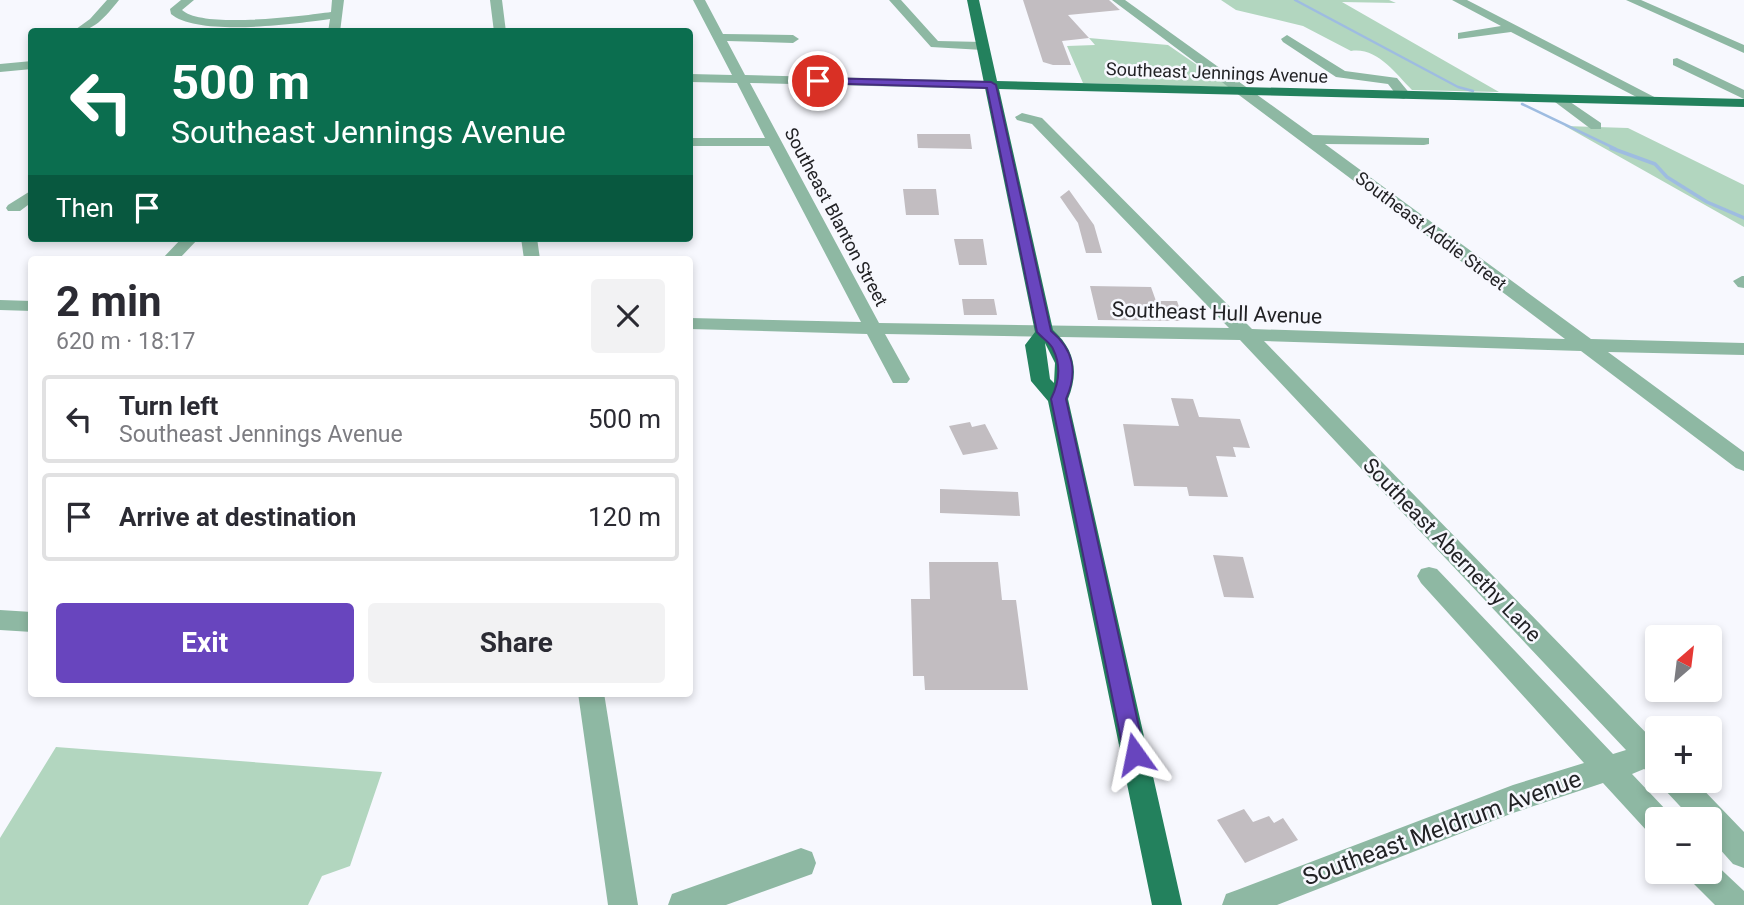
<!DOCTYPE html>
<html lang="en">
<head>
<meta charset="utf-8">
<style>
  body { margin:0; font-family:Roboto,sans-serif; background:#f2f2f3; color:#2b2b33; height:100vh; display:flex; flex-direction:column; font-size:26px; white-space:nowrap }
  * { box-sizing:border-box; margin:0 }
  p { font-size:23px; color:#7c7c81 }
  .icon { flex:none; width:38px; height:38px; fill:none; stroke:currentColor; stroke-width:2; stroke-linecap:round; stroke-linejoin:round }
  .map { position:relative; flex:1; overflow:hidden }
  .details { position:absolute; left:28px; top:256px; width:665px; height:441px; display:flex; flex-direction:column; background:#fff; border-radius:7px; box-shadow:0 4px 10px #0003 }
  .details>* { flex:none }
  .guide { position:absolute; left:28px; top:28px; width:665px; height:214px; border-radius:7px; box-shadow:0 4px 10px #0003; background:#0b6e4f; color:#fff; overflow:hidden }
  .needle { width:46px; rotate:28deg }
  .controls { position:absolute; left:1645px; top:625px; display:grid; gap:14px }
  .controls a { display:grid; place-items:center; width:77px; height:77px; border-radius:7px; background:#fff; box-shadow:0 4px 10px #0003; font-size:35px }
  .pin { position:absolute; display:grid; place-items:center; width:60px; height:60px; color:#fff; margin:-30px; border:4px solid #fff; border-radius:50%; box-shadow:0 2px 7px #0007 }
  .me { position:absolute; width:77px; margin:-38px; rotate:348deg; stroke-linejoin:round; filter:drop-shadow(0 0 5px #0008) }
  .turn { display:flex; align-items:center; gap:24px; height:147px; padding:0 28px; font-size:32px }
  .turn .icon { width:91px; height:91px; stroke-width:2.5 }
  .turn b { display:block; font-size:49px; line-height:60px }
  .then { display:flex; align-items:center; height:66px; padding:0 28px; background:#0003; gap:14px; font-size:26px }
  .round { display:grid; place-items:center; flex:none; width:74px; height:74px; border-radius:7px; background:#f2f2f3 }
  .overview { display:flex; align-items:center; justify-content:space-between; height:119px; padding:0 28px }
  h1 { font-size:42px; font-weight:700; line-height:52px }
  .button { display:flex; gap:14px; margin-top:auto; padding:14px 28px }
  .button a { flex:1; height:80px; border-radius:7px; background:#6845be; color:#fff; font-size:28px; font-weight:700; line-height:80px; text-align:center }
  .button a+a { background:#f2f2f3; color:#2b2b33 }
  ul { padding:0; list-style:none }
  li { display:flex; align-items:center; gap:21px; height:88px; margin:0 14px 10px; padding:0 14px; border:4px solid #e1e1e2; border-radius:7px }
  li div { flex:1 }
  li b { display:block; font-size:26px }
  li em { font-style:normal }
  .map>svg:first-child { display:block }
</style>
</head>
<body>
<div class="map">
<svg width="1744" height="905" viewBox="0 0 1744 905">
  <rect width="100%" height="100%" fill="#f7f8fe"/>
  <path fill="#b2d6bf" d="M 1221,0 L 1389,0 L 1396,3 L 1342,2 L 1499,92 L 1412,90 C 1395,73 1377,47 1351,51 L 1303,26 L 1236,10 Z
    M 1089,38 L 1168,45 L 1229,87 L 1083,83 L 1067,46 L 1095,45 Z
    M 1565,126 L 1628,128 L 1744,185 L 1744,227 Z
    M 56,747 L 382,772 L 350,866 L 322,876 L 308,905 L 0,905 L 0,838 Z"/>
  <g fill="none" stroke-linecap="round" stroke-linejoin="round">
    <path stroke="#9ebce1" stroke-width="2.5" d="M 1295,0 L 1458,87 L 1473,91
      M 1522,104 L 1616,149"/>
    <path stroke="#9ebce1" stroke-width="3.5" d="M 1611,148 L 1655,164 L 1667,177 L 1707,202 L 1744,218"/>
  </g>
  <path fill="#c2bdc1" d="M 1023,0 L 1109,0 L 1120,10 L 1068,15 L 1089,38 L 1062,41 L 1071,65 L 1053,65 L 1043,62 Z
    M 917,134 L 970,134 L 972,149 L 918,148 Z
    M 903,189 L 936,189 L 939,215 L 906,215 Z
    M 1069,190 L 1094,225 L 1102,253 L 1086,253 L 1078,223 L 1060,197 Z
    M 954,239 L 983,239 L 987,265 L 959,265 Z
    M 1090,286 L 1151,287 L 1156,301 L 1177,301 L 1184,321 L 1098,320 Z
    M 962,299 L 994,299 L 997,315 L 964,315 Z
    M 1171,398 L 1193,399 L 1199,417 L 1240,419 L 1250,448 L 1233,447 L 1236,457 L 1216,456 L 1228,497 L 1189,496 L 1187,487 L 1134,486 L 1123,424 L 1179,426 Z
    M 970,422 L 972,427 L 985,424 L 998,449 L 963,455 L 949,426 Z
    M 940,489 L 1018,492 L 1020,516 L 940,513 Z
    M 1213,555 L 1243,557 L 1254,598 L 1224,597 Z
    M 929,562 L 998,562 L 1002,600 L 1016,600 L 1028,690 L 925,690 L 924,676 L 913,676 L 911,599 L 930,599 Z
    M 1244,809 L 1253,822 L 1269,816 L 1274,823 L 1283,818 L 1298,840 L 1245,863 L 1217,820 Z"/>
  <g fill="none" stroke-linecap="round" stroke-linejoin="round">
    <path fill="#8eb8a3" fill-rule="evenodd" d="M 107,0 L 119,0 C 105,17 94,32 72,32 L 90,19 Z
      M 181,0 L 194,0 L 182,10 C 202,29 302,16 331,12 L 332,0 L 344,0 L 340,32 L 328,32 L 330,19 C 295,24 198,37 171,14 L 170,9 Z
      M 490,0 L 502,0 L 506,32 L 494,32 Z
      M 693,0 L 705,0 L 723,34 L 793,35 L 799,39 L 793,43 L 727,41 L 745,75 L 991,81 L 998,85 L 991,89 L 750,83 L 879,323 L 1229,328 L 1032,124 L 1017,120 L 1015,117 L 1022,113 L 1042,118 L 1252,329 L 1565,339 L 1112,0 L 1125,0 L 1313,135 L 1429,138 L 1429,144 L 1424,145 L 1325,144 L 1591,339 L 1744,343 L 1744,355 L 1608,352 L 1744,452 L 1744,471 L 1736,468 L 1581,351 L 1264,341 L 1657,744 L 1657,776 L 1644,769 L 1632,774 L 1667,811 L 1671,819 L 1657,819 L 1657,835 L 1647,831 L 1603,783 L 1513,813 L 1277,905 L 1222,905 L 1226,894 L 1237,890 L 1513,785 L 1584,763 L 1421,583 L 1417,576 L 1421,569 L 1429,567 L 1437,569 L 1613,754 L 1626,750 L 1240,340 L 885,334 L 910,379 L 907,383 L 893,383 L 867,334 L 690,329 L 690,318 L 861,322 L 769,146 L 690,146 L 690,138 L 765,138 L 737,83 L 690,82 L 690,74 L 732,75 Z
      M 889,0 L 901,0 L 938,41 L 983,42 L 989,46 L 983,50 L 931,47 Z
      M 1452,0 L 1467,0 L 1662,101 L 1660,104 L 1650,104 L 1511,32 L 1458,39 L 1458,33 L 1501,26 Z
      M 1626,0 L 1641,0 L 1744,45 L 1744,53 Z
      M 1287,35 L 1345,71 L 1397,78 L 1411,95 L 1404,99 L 1399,98 L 1388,84 L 1336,77 L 1283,42 L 1281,39 Z
      M 1677,58 L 1744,90 L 1744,99 L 1673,65 L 1673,59 Z
      M 32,61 L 32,69 L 0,72 L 0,64 Z
      M 1560,95 L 1601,123 L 1601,129 L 1591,129 L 1555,102 L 1553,99 Z
      M 32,190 L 32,202 L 20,211 L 8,211 L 6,208 L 8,205 Z
      M 182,238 L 199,238 L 179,259 L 162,259 Z
      M 521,238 L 537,238 L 540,259 L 524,259 Z
      M 1742,276 L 1744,276 L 1744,288 L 1738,287 L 1733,281 Z
      M 0,300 L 32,301 L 32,311 L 0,310 Z
      M 0,610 L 32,612 L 32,632 L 0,630 Z
      M 578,693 L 604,693 L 638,905 L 608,905 Z
      M 1660,780 L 1694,780 L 1744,832 L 1744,868 L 1733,864 L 1710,838 L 1710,819 L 1692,819 L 1664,789 Z
      M 801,848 L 812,852 L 816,863 L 812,874 L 726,905 L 668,905 L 672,894 Z
      M 1710,859 L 1744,891 L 1744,905 L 1715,905 L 1693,883 L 1689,872 L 1710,872 Z"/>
    <path fill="#23815d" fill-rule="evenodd" d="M 967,0 L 979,0 L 997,81 L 1744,99 L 1744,107 L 999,89 L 1053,330 C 1075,350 1079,372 1068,399 L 1182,905 L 1152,905 L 1048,401 L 1031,381 L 1025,345 L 1035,332 ZM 1045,343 L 1055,363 L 1054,383 L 1050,379 Z"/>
  </g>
  <path fill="#6845be" stroke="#442d7c" stroke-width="2" d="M 818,78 L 991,82 L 996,85 L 1051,331 C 1074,350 1078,372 1066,399 L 1145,754 L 1142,761 L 1135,764 L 1127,761 L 1124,754 L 1051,399 C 1059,383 1062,367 1053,349 C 1051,343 1042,338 1037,332 L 987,88 L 814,83 L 814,79 Z"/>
  <g text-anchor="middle" stroke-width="5" stroke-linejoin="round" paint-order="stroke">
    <g font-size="18" fill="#222225" stroke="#f7f8fe">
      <text transform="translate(1217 73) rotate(2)" y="6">Southeast Jennings Avenue</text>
      <text transform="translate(836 217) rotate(62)" y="6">Southeast Blanton Street</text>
      <text transform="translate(1431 231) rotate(37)" y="6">Southeast Addie Street</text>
    </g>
    <g font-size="21" fill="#222225" stroke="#f7f8fe">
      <text transform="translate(1217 313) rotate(2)" y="7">Southeast Hull Avenue</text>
      <text transform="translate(1452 550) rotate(46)" y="7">Southeast Abernethy Lane</text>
    </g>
    <g font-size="24" fill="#222225" stroke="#f7f8fe">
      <text transform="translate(1442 828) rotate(-20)" y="8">Southeast Meldrum Avenue</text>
    </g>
  </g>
</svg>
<div class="controls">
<a><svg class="needle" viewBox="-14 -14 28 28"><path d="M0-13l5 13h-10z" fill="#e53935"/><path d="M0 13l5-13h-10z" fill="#7c7c81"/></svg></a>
<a>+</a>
<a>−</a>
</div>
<div class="pin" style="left:818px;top:81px;background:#d93025"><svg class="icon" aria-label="arrive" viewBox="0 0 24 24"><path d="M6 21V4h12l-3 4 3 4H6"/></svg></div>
<svg class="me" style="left:1135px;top:754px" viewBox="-20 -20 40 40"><path d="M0-17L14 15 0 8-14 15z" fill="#6845be" stroke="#fff" stroke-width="4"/></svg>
<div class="guide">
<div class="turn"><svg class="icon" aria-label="left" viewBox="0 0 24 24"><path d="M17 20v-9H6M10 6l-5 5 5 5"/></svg><div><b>500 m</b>Southeast Jennings Avenue</div></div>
<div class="then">Then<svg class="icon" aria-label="arrive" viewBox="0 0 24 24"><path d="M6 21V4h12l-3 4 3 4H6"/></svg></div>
</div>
<section class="details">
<div class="overview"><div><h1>2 min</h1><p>620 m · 18:17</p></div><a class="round"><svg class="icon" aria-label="close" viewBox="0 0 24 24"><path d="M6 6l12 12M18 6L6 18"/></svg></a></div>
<ul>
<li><svg class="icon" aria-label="left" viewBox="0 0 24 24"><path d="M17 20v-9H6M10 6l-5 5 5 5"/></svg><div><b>Turn left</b><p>Southeast Jennings Avenue</p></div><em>500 m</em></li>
<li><svg class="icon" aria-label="arrive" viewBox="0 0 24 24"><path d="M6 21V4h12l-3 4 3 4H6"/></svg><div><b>Arrive at destination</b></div><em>120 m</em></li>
</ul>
<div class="button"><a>Exit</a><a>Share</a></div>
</section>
</div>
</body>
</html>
